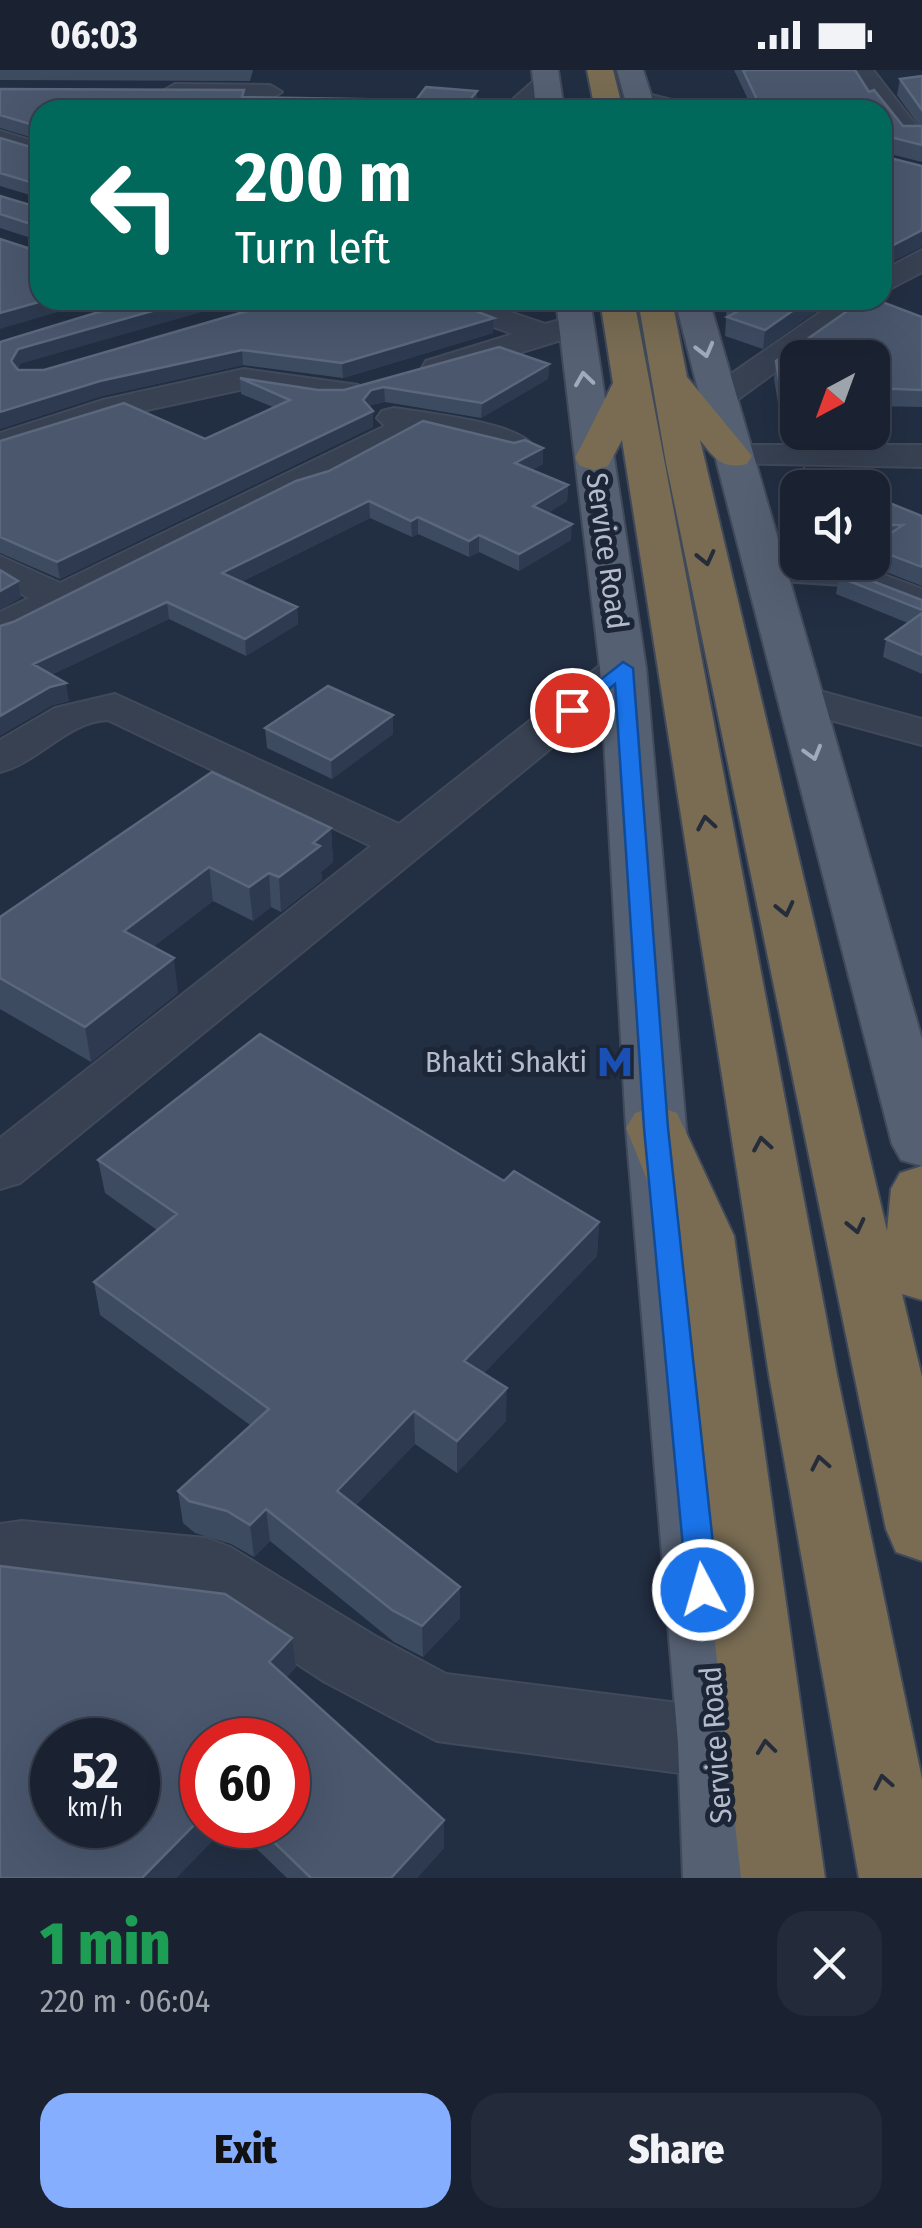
<!DOCTYPE html>
<html lang="en">
<head>
<meta charset="utf-8">
<style>
  body { margin:0; font-family:"Fira Sans Condensed",sans-serif; background:#232a3a; color:#f1f3f6; height:100vh; display:flex; flex-direction:column; font-size:38px; white-space:nowrap }
  * { box-sizing:border-box; margin:0 }
  p { font-size:32px; color:#9fa4ac }
  .icon { flex:none; width:55px; height:55px; fill:none; stroke:currentColor; stroke-width:2; stroke-linecap:round; stroke-linejoin:round }
  .map { position:relative; height:1808px; overflow:hidden }
  .sheet { display:flex; flex-direction:column; background:#1a2232; flex:1 }
  .sheet>* { flex:none }
  .banner { position:absolute; left:30px; top:30px; width:862px; height:210px; border-radius:30px; box-shadow:0 10px 40px #0002,0 0 0 2px #383f4d; background:#00695c; color:#fff; overflow:hidden }
  .needle { width:65px; rotate:221deg }
  .tools { position:absolute; left:780px; top:270px; display:grid; gap:20px }
  .tools a { display:grid; place-items:center; width:110px; height:110px; border-radius:20px; background:#1a2232; box-shadow:0 10px 40px #0002,0 0 0 2px #383f4d; font-size:50px }
  .speed { position:absolute; left:30px; top:1648px; display:flex; gap:20px; font-size:50px; font-weight:700; text-align:center }
  .speed>* { display:grid; place-content:center; width:130px; height:130px; border-radius:50%; background:#1a2232; box-shadow:0 10px 40px #0002,0 0 0 2px #383f4d; line-height:1 }
  .speed small { font-size:25px; font-weight:400 }
  .speed .limit { border:15px solid #d22; background:#fff; color:#111 }
  .pin { position:absolute; display:grid; place-items:center; width:85px; height:85px; color:#fff; margin:-42px; border:5px solid #fff; border-radius:50%; box-shadow:0 2px 10px #0007 }
  .me { position:absolute; width:110px; margin:-55px; rotate:354deg; stroke-linejoin:round; filter:drop-shadow(0 0 8px #0008) }
  .turn { display:flex; align-items:center; gap:35px; height:210px; padding:0 40px; font-size:45px }
  .turn .icon { width:130px; height:130px; stroke-width:2.5 }
  .turn b { display:block; font-size:70px; line-height:85px }
  .round { display:grid; place-items:center; flex:none; width:105px; height:105px; border-radius:30px; background:#232a3a }
  .head { display:flex; align-items:center; justify-content:space-between; height:170px; padding:0 40px }
  h1 { font-size:60px; font-weight:800; line-height:75px; color:#1e9e55 }
  .cta { display:flex; gap:20px; margin-top:auto; padding:20px 40px }
  .cta a { flex:1; height:115px; border-radius:30px; background:#86aeff; color:#111; font-size:40px; font-weight:800; line-height:115px; text-align:center }
  .cta a+a { background:#232a3a; color:#f1f3f6 }
  .status { display:flex; justify-content:space-between; align-items:center; height:70px; padding:0 50px; background:#1a2232; direction:ltr }
  .status svg { height:28px; fill:currentColor }
  .map>svg:first-child { display:block }
</style>
</head>
<body>
<div class="status"><b>06:03</b><svg viewBox="0 0 49 12"><path d="M0 12V9h3v3zM5 12V6h3v6zM10 12V3h3v9zM15 12V0h3v12zM26 1h20v11H26zM47 4h2v5h-2z"/></svg></div>
<div class="map">
<svg width="922" height="1808" viewBox="0 0 922 1808">
  <rect width="100%" height="100%" fill="#222e42"/>
  <g fill="none" stroke-linecap="round" stroke-linejoin="round">
    <defs>
      <path id="minor" d="M 849,0 L 873,0 L 922,63 L 919,69 L 901,69 Z
        M 547,5 L 559,12 L 529,40 L 501,40 L 538,7 Z
        M 175,14 L 270,15 L 282,22 L 270,29 L 166,26 L 163,21 Z
        M 639,22 L 692,35 L 696,40 L 653,40 L 630,34 L 627,29 L 630,24 Z
        M 0,61 L 40,73 L 40,89 L 0,77 Z
        M 922,180 L 922,202 L 882,223 L 882,201 Z
        M 431,230 L 475,230 L 545,254 L 576,246 L 587,248 L 592,255 L 587,262 L 438,308 L 426,305 L 422,298 L 426,291 L 513,264 L 435,236 Z
        M 838,230 L 873,230 L 729,336 L 705,336 L 700,329 L 705,322 Z
        M 244,299 L 358,315 L 363,322 L 358,329 L 320,332 L 244,319 L 124,345 L 0,384 L 0,363 L 103,330 Z
        M 394,338 C 424,343 516,352 532,375 L 527,382 L 515,385 L 423,363 L 328,414 L 296,424 L 14,566 L 0,570 L 0,542 L 29,528 L 0,512 L 0,486 L 60,513 L 385,356 L 377,348 L 382,341 Z
        M 733,375 L 922,375 L 922,397 L 721,393 L 715,386 L 721,379 Z
        M 764,489 L 849,492 L 922,519 L 922,545 L 843,515 L 750,509 L 745,501 L 750,493 Z
        M 623,586 L 638,589 L 644,598 L 638,607 L 20,1113 L 0,1119 L 0,1068 L 371,776 L 108,650 C 68,651 38,693 0,702 L 0,670 L 55,638 L 115,624 L 399,754 L 608,589 Z
        M 798,615 L 922,649 L 922,675 L 783,637 L 777,628 L 783,619 Z
        M 22,1451 L 206,1468 L 230,1477 L 375,1566 L 446,1604 L 718,1638 L 744,1648 L 754,1673 L 744,1698 L 718,1708 L 437,1671 L 325,1612 L 194,1527 L 22,1511 L 0,1514 L 0,1454 Z"/>
      <path id="major" d="M 532,0 L 558,0 L 564,40 L 536,40 Z
        M 617,0 L 643,0 L 656,40 L 628,40 Z
        M 556,230 L 590,230 L 646,598 L 686,1058 L 758,1673 L 767,1808 L 683,1808 L 678,1673 L 626,1058 L 600,598 Z
        M 675,230 L 709,230 L 922,969 L 922,1096 L 901,1090 L 892,1074 Z"/>
      <path id="highway" d="M 587,0 L 613,0 L 623,40 L 595,40 Z
        M 600,230 L 634,230 L 837,1305 L 922,1709 L 922,1808 L 859,1808 L 769,1305 L 622,370 L 608,396 L 594,400 L 580,396 L 575,388 L 613,313 Z
        M 638,230 L 672,230 L 687,307 L 752,386 L 747,394 C 722,400 714,388 700,370 L 887,1161 L 891,1119 L 900,1103 L 922,1096 L 922,1230 L 902,1224 L 922,1307 L 922,1491 L 896,1482 L 886,1459 L 666,393 Z
        M 656,1036 L 677,1043 L 734,1166 L 825,1808 L 741,1808 L 670,1166 L 626,1058 L 635,1043 Z"/>
    </defs>
    <use href="#minor" stroke="#414a5b" stroke-width="4"/>
    <use href="#major" stroke="#414a5b" stroke-width="4"/>
    <use href="#highway" stroke="#3f4959" stroke-width="4"/>
    <use href="#minor" fill="#374152" fill-rule="evenodd"/>
    <use href="#major" fill="#556072" fill-rule="evenodd"/>
    <use href="#highway" fill="#796c53" fill-rule="evenodd"/>
  </g>
  <path fill="#3d4b61" d="M 0,0 L 253,0 L 250,11 L 0,10 Z
    M 734,0 L 855,0 L 869,22 L 903,56 L 919,56 L 897,25 L 900,9 L 922,6 L 922,92 L 882,82 L 882,40 L 753,40 Z
    M 0,19 L 244,27 L 416,30 L 477,21 L 476,34 L 40,40 L 40,70 L 0,58 Z
    M 0,68 L 37,79 L 40,77 L 40,128 L 0,116 Z
    M 0,126 L 40,138 L 40,171 L 0,158 Z
    M 276,230 L 447,230 L 494,248 L 493,263 L 343,308 L 243,295 L 102,326 L 0,359 L 0,272 L 20,294 L 18,300 L 44,300 L 278,232 Z
    M 486,230 L 514,230 L 503,236 Z
    M 730,230 L 832,230 L 763,279 L 725,266 L 727,231 Z
    M 922,247 L 922,337 L 872,336 L 872,288 L 798,288 L 798,334 L 778,333 L 774,309 L 776,291 Z
    M 549,294 L 548,309 L 481,348 L 385,332 L 371,335 L 369,338 L 373,341 L 373,357 L 60,509 L 0,483 L 0,371 L 205,369 L 273,337 L 241,324 L 240,308 L 318,320 L 344,320 Z
    M 514,373 L 543,378 L 543,394 L 532,400 L 568,415 L 567,431 L 548,443 L 571,470 L 519,501 L 479,482 L 469,487 L 418,464 L 412,467 L 370,448 L 241,512 L 297,537 L 298,554 L 246,586 L 169,549 L 51,605 L 69,631 L 53,635 L 13,552 Z
    M 805,399 L 851,418 L 803,418 Z
    M 872,426 L 922,446 L 922,516 L 868,495 L 868,492 L 872,492 L 872,476 L 878,472 L 872,472 Z
    M 839,507 L 922,530 L 922,604 L 883,587 L 886,569 L 908,553 L 836,524 Z
    M 393,645 L 393,664 L 332,709 L 267,678 L 265,658 Z
    M 331,758 L 333,792 L 321,802 L 322,810 L 281,842 L 271,837 L 253,851 L 213,831 L 153,877 L 178,923 L 91,992 L 0,939 L 0,847 Z
    M 98,1090 L 504,1111 L 599,1152 L 597,1186 L 484,1303 L 506,1351 L 457,1403 L 415,1374 L 356,1435 L 460,1517 L 460,1548 L 423,1587 L 394,1572 L 270,1471 L 254,1487 L 231,1474 L 195,1463 L 183,1453 L 178,1421 L 250,1355 L 100,1245 L 94,1212 L 157,1160 L 105,1123 Z
    M 292,1568 L 296,1597 L 286,1608 L 444,1778 L 417,1808 L 287,1808 L 232,1755 L 288,1755 L 202,1670 L 228,1755 L 176,1808 L 0,1808 Z"/>
  <path fill="#2d3a50" d="M 477,21 L 476,34 L 472,40 L 462,40 Z
    M 922,160 L 922,177 L 882,197 L 883,180 Z
    M 46,230 L 99,230 L 0,259 L 0,243 Z
    M 191,230 L 244,230 L 20,294 L 14,307 L 11,291 L 18,279 Z
    M 503,230 L 514,230 L 503,236 Z
    M 808,230 L 832,230 L 763,279 L 765,260 Z
    M 494,248 L 493,263 L 343,308 L 342,293 Z
    M 242,280 L 243,295 L 102,326 L 0,359 L 0,342 L 100,311 Z
    M 549,294 L 548,309 L 481,348 L 482,333 Z
    M 384,317 L 385,332 L 371,335 L 364,346 L 373,341 L 373,357 L 60,509 L 57,492 L 363,330 L 371,320 Z
    M 543,378 L 543,394 L 515,409 L 515,393 Z
    M 568,415 L 567,431 L 532,453 L 533,436 Z
    M 369,431 L 370,448 L 224,520 L 222,503 Z
    M 418,447 L 418,464 L 412,467 L 411,451 Z
    M 572,454 L 571,470 L 519,501 L 519,484 Z
    M 479,465 L 479,482 L 469,487 L 469,471 Z
    M 18,511 L 21,528 L 0,540 L 0,521 Z
    M 167,532 L 169,549 L 36,612 L 33,594 Z
    M 297,537 L 298,554 L 246,586 L 245,569 Z
    M 66,613 L 69,631 L 53,635 L 0,666 L 0,646 L 50,617 Z
    M 393,645 L 393,664 L 332,709 L 331,690 Z
    M 331,758 L 333,792 L 321,802 L 322,810 L 281,842 L 279,807 L 313,773 Z
    M 209,797 L 213,831 L 129,896 L 124,861 Z
    M 269,803 L 271,837 L 253,851 L 249,817 Z
    M 174,888 L 178,923 L 91,992 L 85,957 Z
    M 599,1152 L 597,1186 L 464,1324 L 464,1291 Z
    M 507,1318 L 506,1351 L 457,1403 L 457,1371 Z
    M 414,1341 L 415,1374 L 339,1453 L 337,1421 Z
    M 266,1439 L 270,1471 L 254,1487 L 250,1455 Z
    M 460,1517 L 460,1548 L 423,1587 L 422,1556 Z
    M 292,1568 L 296,1597 L 273,1622 L 269,1592 Z
    M 202,1747 L 202,1755 L 228,1755 L 176,1808 L 142,1808 Z
    M 444,1750 L 444,1778 L 417,1808 L 391,1808 Z"/>
  <path fill="#4a576d" stroke="#5a677c" stroke-width="2.5" fill-rule="evenodd" d="M 743,0 L 855,0 L 869,22 L 874,20 L 903,56 L 922,56 L 922,75 L 882,65 L 882,40 L 762,40 Z
    M 922,6 L 922,40 L 900,9 Z
    M 426,17 L 477,21 L 462,40 L 40,40 L 40,57 L 0,45 L 0,19 L 244,20 L 242,27 L 416,30 Z
    M 0,68 L 37,79 L 40,77 L 40,115 L 0,103 Z
    M 882,86 L 922,96 L 922,160 L 882,181 Z
    M 0,126 L 40,138 L 40,157 L 0,144 Z
    M 0,169 L 40,182 L 40,230 L 46,230 L 0,243 Z
    M 138,230 L 191,230 L 18,279 L 11,291 L 18,300 L 44,300 L 278,232 L 279,230 L 447,230 L 494,248 L 342,293 L 242,280 L 100,311 L 0,342 L 0,272 Z
    M 730,230 L 808,230 L 765,260 L 727,247 L 746,237 L 727,231 Z
    M 863,230 L 877,230 L 922,247 L 922,320 L 872,318 L 872,288 L 798,288 L 798,316 L 780,316 L 776,291 Z
    M 499,277 L 549,294 L 482,333 L 384,317 L 371,320 L 363,330 L 373,341 L 57,492 L 0,467 L 0,371 L 124,333 L 205,369 L 290,330 L 240,308 L 318,320 L 344,320 Z
    M 423,351 L 514,373 L 525,370 L 543,378 L 515,393 L 568,415 L 533,436 L 572,454 L 519,484 L 479,465 L 469,471 L 418,447 L 411,451 L 369,431 L 222,503 L 297,537 L 245,569 L 167,532 L 33,594 L 66,613 L 50,617 L 0,646 L 0,556 L 13,552 L 296,411 L 329,401 Z
    M 805,399 L 851,418 L 810,418 Z
    M 872,426 L 922,446 L 922,497 L 872,478 L 872,476 L 903,455 L 872,455 Z
    M 0,500 L 18,511 L 0,521 Z
    M 846,501 L 922,530 L 922,540 L 839,507 Z
    M 922,543 L 922,585 L 886,569 Z
    M 328,616 L 393,645 L 331,690 L 265,658 Z
    M 212,702 L 331,758 L 313,773 L 320,776 L 279,807 L 269,803 L 249,817 L 209,797 L 124,861 L 174,888 L 85,957 L 0,908 L 0,847 Z
    M 260,964 L 504,1111 L 514,1101 L 599,1152 L 464,1291 L 507,1318 L 457,1371 L 414,1341 L 337,1421 L 460,1517 L 422,1556 L 392,1540 L 266,1439 L 250,1455 L 227,1441 L 189,1431 L 178,1421 L 269,1339 L 94,1212 L 177,1144 L 98,1090 Z
    M 0,1496 L 225,1524 L 292,1568 L 269,1592 L 444,1750 L 391,1808 L 311,1808 L 256,1755 L 288,1755 L 288,1670 L 202,1670 L 202,1747 L 142,1808 L 0,1808 ZM 52,1670 L 138,1670 L 138,1755 L 52,1755 Z"/>
  <defs><path id="oneway-chevron" d="M-2-3.5L2.5 0L-2 3.5" fill="none" stroke-width="1.6" stroke-linecap="round" stroke-linejoin="round" transform="scale(2.5)"/></defs>
  <g stroke="#a1aaba">
    <use href="#oneway-chevron" transform="translate(705 280) rotate(75)"/>
    <use href="#oneway-chevron" transform="translate(584 309) rotate(-98)"/>
    <use href="#oneway-chevron" transform="translate(813 683) rotate(74)"/>
  </g>
  <g stroke="#252d3a">
    <use href="#oneway-chevron" transform="translate(706 488) rotate(77)"/>
    <use href="#oneway-chevron" transform="translate(706 753) rotate(-100)"/>
    <use href="#oneway-chevron" transform="translate(785 839) rotate(77)"/>
    <use href="#oneway-chevron" transform="translate(762 1074) rotate(-100)"/>
    <use href="#oneway-chevron" transform="translate(856 1156) rotate(77)"/>
    <use href="#oneway-chevron" transform="translate(820 1393) rotate(-101)"/>
    <use href="#oneway-chevron" transform="translate(766 1677) rotate(-97)"/>
    <use href="#oneway-chevron" transform="translate(883 1712) rotate(-101)"/>
  </g>
  <path fill="#1a73e8" stroke="#114b97" stroke-width="2.5" d="M 623,592 L 633,598 L 668,1058 L 718,1520 L 714,1529 L 703,1533 L 692,1529 L 687,1520 L 644,1058 L 615,614 L 579,644 L 565,644 L 562,640 Z"/>
  <defs>
    <symbol id="metro-bare" viewBox="-9 -9 18 18"><path d="M-5.5 5V-5H-3L0 0L3-5H5.5V5H3V-.5L0 4L-3-.5V5Z" fill="#1a4fb4" stroke="#1c2637" stroke-width="2.5" paint-order="stroke"/></symbol>
  </defs>
  <g fill-rule="evenodd">
    <use href="#metro-bare" x="590" y="967" width="50" height="50"/>
  </g>
  <g text-anchor="middle" stroke-width="10" stroke-linejoin="round" paint-order="stroke">
    <g font-size="30" fill="#b4bccc" stroke="#1c2637">
      <text transform="translate(607 481) rotate(82)" y="10">Service Road</text>
      <text transform="translate(716 1675) rotate(-94)" y="10">Service Road</text>
    </g>
    <g font-size="30" fill="#b4bccc" stroke="#1c2637" text-anchor="end">
      <text x="587" y="1002">Bhakti Shakti</text>
    </g>
  </g>
</svg>
<div class="tools">
<a><svg class="needle" viewBox="-14 -14 28 28"><path d="M0-13l5 13h-10z" fill="#e53935"/><path d="M0 13l5-13h-10z" fill="#9fa4ac"/></svg></a>
<a><svg class="icon" aria-label="sound" viewBox="0 0 24 24"><path d="M4 9h4l5-4v14l-5-4H4zM17 9q2 3 0 6"/></svg></a>
</div>
<div class="speed"><div>52<small>km/h</small></div><div class="limit">60</div></div>
<div class="pin" style="left:572px;top:640px;background:#d93025"><svg class="icon" aria-label="arrive" viewBox="0 0 24 24"><path d="M6 21V4h12l-3 4 3 4H6"/></svg></div>
<svg class="me" style="left:703px;top:1520px" viewBox="-20 -20 40 40"><circle r="17" fill="#1a73e8" stroke="#fff" stroke-width="3"/><path d="M0-11L8 9 0 5-8 9z" fill="#fff"/></svg>
<div class="banner">
<div class="turn"><svg class="icon" aria-label="left" viewBox="0 0 24 24"><path d="M17 20v-9H6M10 6l-5 5 5 5"/></svg><div><b>200 m</b>Turn left</div></div>
</div>
</div>
<section class="sheet">
<div class="head"><div><h1>1 min</h1><p>220 m · 06:04</p></div><a class="round"><svg class="icon" aria-label="close" viewBox="0 0 24 24"><path d="M6 6l12 12M18 6L6 18"/></svg></a></div>
<div class="cta"><a>Exit</a><a>Share</a></div>
</section>
</body>
</html>
